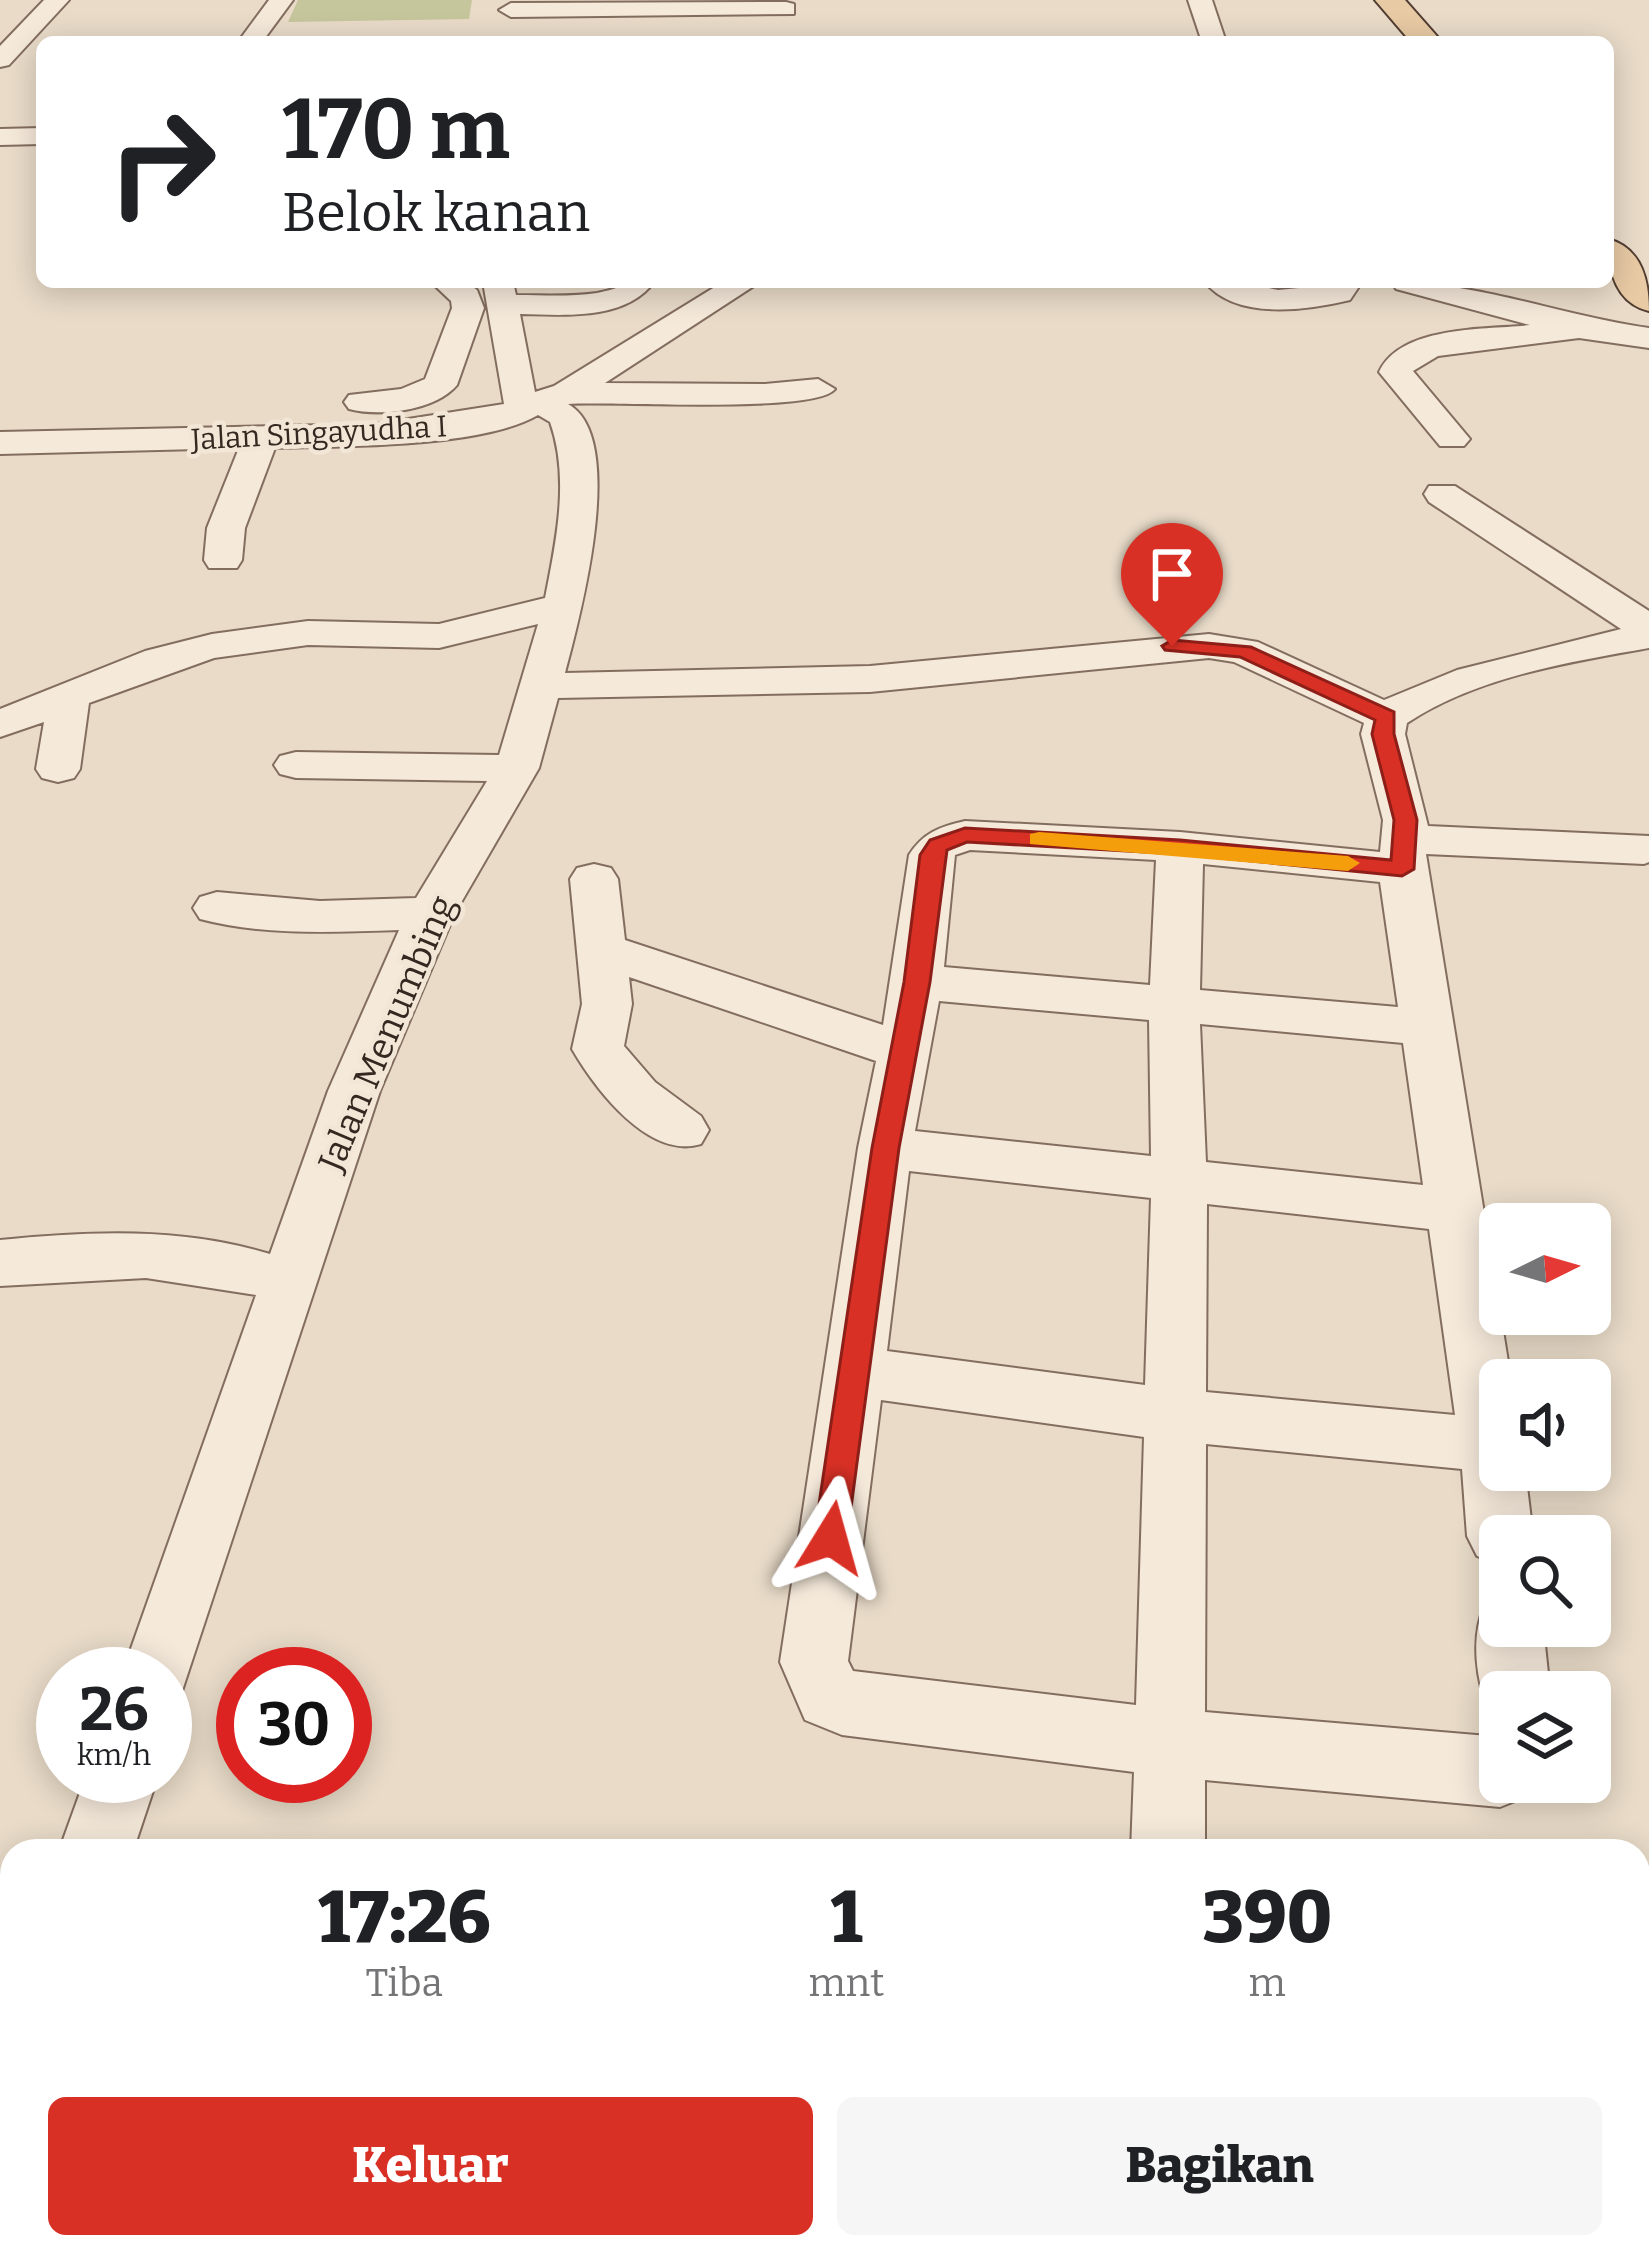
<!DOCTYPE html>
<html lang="id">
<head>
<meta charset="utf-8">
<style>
  body { margin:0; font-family:Bitter,serif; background:#f6f6f6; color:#202124; height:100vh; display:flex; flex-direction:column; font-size:45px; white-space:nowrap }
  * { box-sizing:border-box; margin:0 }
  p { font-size:39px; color:#757577 }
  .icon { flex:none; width:66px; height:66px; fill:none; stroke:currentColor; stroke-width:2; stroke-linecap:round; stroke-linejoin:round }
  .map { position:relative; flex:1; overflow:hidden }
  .panel { position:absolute; left:0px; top:1839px; width:1650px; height:420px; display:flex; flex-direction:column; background:#fff; border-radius:36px 36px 0 0; box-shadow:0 6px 30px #0003 }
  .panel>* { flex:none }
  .top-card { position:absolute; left:36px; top:36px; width:1578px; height:252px; border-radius:18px; box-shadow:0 6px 30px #0003; background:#fff; color:#202124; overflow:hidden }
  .needle { width:78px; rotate:85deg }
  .fabs { position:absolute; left:1479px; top:1203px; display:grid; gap:24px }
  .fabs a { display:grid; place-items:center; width:132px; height:132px; border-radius:18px; background:#fff; box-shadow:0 6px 30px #0003; font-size:60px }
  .speed { position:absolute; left:36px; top:1647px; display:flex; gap:24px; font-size:60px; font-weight:700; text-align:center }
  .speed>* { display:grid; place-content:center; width:156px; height:156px; border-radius:50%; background:#fff; box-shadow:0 6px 30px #0003; line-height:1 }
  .speed small { font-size:30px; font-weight:400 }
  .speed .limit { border:18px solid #d22; background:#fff; color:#111 }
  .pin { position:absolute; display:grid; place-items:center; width:102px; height:102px; color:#fff; margin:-123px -51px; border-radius:50% 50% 50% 0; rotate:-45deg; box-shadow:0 0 12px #0007 }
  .pin .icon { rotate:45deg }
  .me { position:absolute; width:132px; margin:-66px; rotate:8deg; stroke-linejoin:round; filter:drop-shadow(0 0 9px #0008) }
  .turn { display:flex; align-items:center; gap:42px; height:252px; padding:0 48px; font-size:54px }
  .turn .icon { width:156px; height:156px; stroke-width:2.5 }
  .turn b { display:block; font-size:84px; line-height:102px }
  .eta { display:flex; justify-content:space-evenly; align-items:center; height:204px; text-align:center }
  .eta b { font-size:72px; font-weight:800; line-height:84px }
  .primary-button { display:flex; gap:24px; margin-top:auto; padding:24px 48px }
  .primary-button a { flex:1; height:138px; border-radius:18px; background:#d93025; color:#fff; font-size:48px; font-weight:800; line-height:138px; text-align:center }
  .primary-button a+a { background:#f6f6f6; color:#202124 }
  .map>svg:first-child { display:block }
</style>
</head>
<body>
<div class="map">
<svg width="1649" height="2259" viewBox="0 0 1649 2259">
  <rect width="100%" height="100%" fill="#e9dbc8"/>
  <path fill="#c6c69d" d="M 298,0 L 472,0 L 469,19 L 288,22 Z"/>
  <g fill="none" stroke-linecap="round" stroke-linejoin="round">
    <defs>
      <path id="minor" d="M 44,0 L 69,0 L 9,65 L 0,67 L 0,46 Z
        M 269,0 L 293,0 L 262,42 L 238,42 Z
        M 1188,0 L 1212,0 L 1226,42 L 1202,42 Z
        M 786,2 L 794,4 L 794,14 L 511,17 L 499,10 L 511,3 Z
        M 42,128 L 42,144 L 0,145 L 0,129 Z
        M 431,282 L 466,282 L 477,290 L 484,308 L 457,385 C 435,411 380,417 349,409 L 344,402 L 349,395 L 401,389 L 425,379 L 452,308 L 451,301 Z
        M 483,282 L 513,282 L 516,295 C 542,295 570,297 597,293 C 622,288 625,282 654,282 C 625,321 563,315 520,314 L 535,392 L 554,386 L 723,282 L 760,282 L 605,383 L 765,384 L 818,379 L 835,389 C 816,414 611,401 568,404 C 629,438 579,620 565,673 L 870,666 L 1209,634 L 1258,642 L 1384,700 L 1457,670 L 1621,629 L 1429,502 L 1424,494 L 1429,486 L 1455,486 L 1649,611 L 1649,648 C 1569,662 1476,677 1407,723 L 1405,734 L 1428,826 L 1649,836 L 1649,862 L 1644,864 L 1426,854 L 1511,1380 L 1500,1380 L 1500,1470 L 1525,1470 L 1533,1536 L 1500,1536 L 1500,1565 L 1477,1556 L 1467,1536 L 1462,1469 L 1206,1444 L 1205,1712 L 1500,1737 L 1500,1782 L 1532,1782 L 1525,1797 L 1500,1807 L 1205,1780 L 1205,1851 L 1131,1851 L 1134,1772 L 842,1735 L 805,1720 L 780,1662 L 858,1148 L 876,1061 L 629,977 L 632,1004 L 624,1046 L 655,1082 L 701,1116 L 709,1130 L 701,1144 C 649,1160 596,1090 572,1049 L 582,1004 L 570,879 L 577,868 L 594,864 L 611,868 L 618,879 L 625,940 L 883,1025 L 909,855 C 923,833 939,827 965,821 L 1180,832 L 1380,852 L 1383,820 L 1361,734 L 1364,723 L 1234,662 L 1209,658 L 870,692 L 558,698 L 539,768 L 455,913 L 380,1091 L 180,1697 L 165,1703 L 165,1674 L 122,1674 L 256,1295 L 146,1278 L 0,1286 L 0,1240 C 90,1231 182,1227 270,1254 L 328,1091 L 399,930 C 334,932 264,936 200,919 L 193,908 L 200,897 L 217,892 L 320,901 L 416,898 L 487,781 L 296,778 L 280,774 L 274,765 L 280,756 L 296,752 L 499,755 L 538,624 L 439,648 L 308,645 L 214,658 L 89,703 L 80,769 L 74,778 L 58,782 L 42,778 L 36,769 L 44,722 L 0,737 L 0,709 L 145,651 L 212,634 L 308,621 L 439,624 L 545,598 C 556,542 570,478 550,422 L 538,415 C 481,448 343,446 275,448 L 245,528 L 242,560 L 237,568 L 209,568 L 204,560 L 207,528 L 239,448 L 0,454 L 0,432 L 376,424 L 504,404 ZM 970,850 L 1156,860 L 1150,985 L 944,967 L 955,855 ZM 1203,864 L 1380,882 L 1398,1007 L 1200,990 ZM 939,1001 L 1149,1020 L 1151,1156 L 915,1131 ZM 1200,1024 L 1403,1043 L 1423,1185 L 1206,1162 ZM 909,1171 L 1151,1198 L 1145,1385 L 887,1351 ZM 1207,1204 L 1429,1229 L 1455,1415 L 1206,1392 ZM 881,1400 L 1144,1437 L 1136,1705 L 853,1671 L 848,1661 Z
        M 1205,282 L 1243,282 L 1278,290 L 1362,282 L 1350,300 C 1308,310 1236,321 1205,282 Z
        M 1392,282 C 1479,282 1562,316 1649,328 L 1649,348 L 1579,338 L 1438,356 L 1413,371 L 1470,439 L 1464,446 L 1440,446 L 1379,372 C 1401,325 1485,330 1530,325 L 1396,289 Z
        M 1500,1598 L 1500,1626 L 1543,1626 L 1550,1692 L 1500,1692 L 1500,1719 L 1490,1715 C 1476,1681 1470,1638 1485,1604 Z
        M 86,1776 L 158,1776 L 133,1851 L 59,1851 Z
        M 1638,1998 L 1649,2000 L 1649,2078 L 1638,2076 Z
        M 12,2062 L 12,2174 L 0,2179 L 0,2067 Z
        M 1132,2247 L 1216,2247 L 1216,2259 L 1132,2259 Z"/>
      <path id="major" d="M 1375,0 L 1405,0 L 1442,42 L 1411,42 Z
        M 1608,239 C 1642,248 1649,281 1649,311 C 1615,303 1608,269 1608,239 Z"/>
    </defs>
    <use href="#minor" stroke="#836d5f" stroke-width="4"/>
    <use href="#major" stroke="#523d32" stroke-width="4"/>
    <use href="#minor" fill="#f5e9da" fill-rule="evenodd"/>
    <use href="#major" fill="#e8caa4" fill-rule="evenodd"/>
  </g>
  <path fill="#d93025" stroke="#8d1f18" stroke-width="3" d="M 1172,640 L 1251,647 L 1394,712 L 1394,734 L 1417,820 L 1414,869 L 1402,876 L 1180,854 L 967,842 L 947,850 L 930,982 L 899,1148 L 847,1538 L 842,1548 L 831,1552 L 819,1548 L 814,1538 L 872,1148 L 904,982 L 920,855 L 930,840 L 965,828 L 1180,840 L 1391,860 L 1394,820 L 1372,734 L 1375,720 L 1240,657 L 1165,650 L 1162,646 Z"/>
  <path fill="#f59e0b" d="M 1039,832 L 1348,856 L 1360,863 L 1348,871 L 1030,844 L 1030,834 Z"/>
  <g text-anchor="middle" stroke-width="9" stroke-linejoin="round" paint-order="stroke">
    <g font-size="30" fill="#352821" stroke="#f2e6d6">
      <text transform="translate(319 433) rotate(-3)" y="10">Jalan Singayudha I</text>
    </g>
    <g font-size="36" fill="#352821" stroke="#f2e6d6">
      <text transform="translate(386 1033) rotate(-67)" y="13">Jalan Menumbing</text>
    </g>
  </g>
</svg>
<div class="fabs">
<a><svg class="needle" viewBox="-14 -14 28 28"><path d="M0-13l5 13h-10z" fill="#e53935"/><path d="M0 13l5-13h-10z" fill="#757577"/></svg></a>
<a><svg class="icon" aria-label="sound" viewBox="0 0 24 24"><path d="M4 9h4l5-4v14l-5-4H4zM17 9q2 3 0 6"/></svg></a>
<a><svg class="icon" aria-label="search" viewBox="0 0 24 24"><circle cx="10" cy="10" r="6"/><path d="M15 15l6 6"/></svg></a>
<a><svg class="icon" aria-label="layers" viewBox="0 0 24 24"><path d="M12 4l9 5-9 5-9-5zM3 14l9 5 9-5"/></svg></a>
</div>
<div class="speed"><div>26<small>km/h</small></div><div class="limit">30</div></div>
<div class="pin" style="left:1172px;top:646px;background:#d93025"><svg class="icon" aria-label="arrive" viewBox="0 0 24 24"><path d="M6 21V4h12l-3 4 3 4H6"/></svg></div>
<svg class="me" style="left:831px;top:1538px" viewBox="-20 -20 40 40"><path d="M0-17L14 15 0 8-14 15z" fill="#d93025" stroke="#fff" stroke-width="4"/></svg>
<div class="top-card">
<div class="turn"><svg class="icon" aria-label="right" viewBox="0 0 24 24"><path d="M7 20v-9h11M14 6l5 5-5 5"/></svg><div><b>170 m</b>Belok kanan</div></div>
</div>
<section class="panel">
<div class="eta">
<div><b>17:26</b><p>Tiba</p></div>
<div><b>1</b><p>mnt</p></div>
<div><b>390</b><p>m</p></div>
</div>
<div class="primary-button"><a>Keluar</a><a>Bagikan</a></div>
</section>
</div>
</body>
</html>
